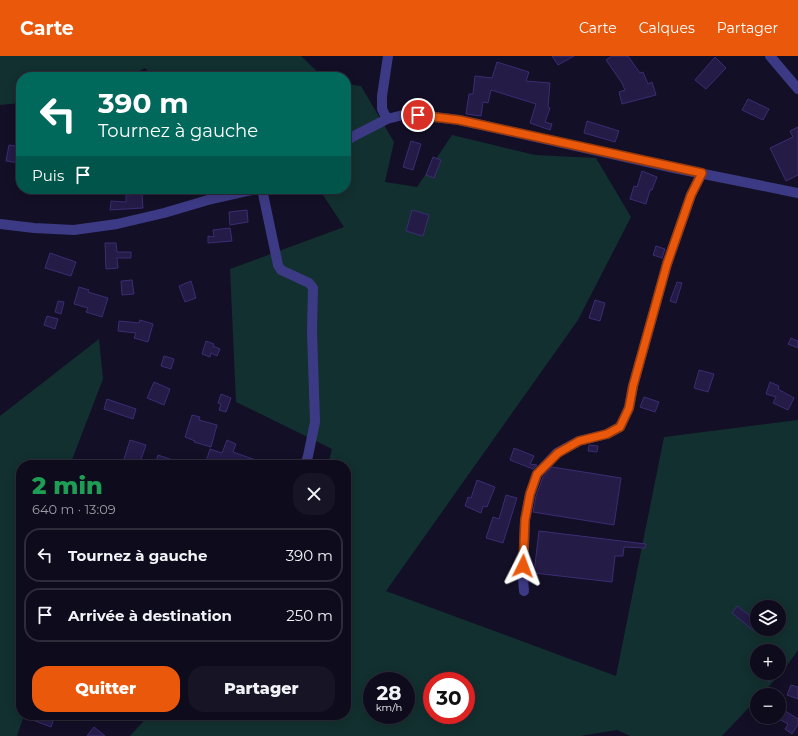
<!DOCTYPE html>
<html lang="fr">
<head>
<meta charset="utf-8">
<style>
  body { margin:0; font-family:Montserrat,sans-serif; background:#171425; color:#f1f3f6; height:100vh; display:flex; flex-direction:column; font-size:15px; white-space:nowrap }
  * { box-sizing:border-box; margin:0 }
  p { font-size:13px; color:#9b9ba3 }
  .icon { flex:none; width:22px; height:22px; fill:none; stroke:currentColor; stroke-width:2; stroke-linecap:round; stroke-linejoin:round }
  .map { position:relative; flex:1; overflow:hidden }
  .side { position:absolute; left:16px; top:404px; width:335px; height:260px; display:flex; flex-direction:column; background:#0e0b1c; border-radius:16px; box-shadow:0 2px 10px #0003,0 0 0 1px #2e2b3b }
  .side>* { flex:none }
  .hud { position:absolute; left:16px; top:16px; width:335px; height:122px; border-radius:16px; box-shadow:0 2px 10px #0003,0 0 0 1px #2e2b3b; background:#00695c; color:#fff; overflow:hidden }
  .buttons { position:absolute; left:750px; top:544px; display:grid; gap:8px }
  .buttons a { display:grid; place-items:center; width:36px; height:36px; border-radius:50%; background:#0e0b1c; box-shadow:0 2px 10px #0003,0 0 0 1px #2e2b3b; font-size:20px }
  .speed { position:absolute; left:363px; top:616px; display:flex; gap:8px; font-size:20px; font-weight:700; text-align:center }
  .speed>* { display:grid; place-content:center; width:52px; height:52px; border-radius:50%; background:#0e0b1c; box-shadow:0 2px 10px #0003,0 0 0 1px #2e2b3b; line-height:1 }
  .speed small { font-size:10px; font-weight:400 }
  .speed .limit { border:6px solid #d22; background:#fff; color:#111 }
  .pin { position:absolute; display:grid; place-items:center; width:34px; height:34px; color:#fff; margin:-17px; border:2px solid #fff; border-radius:50%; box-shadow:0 1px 4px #0007 }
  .me { position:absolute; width:44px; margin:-22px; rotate:3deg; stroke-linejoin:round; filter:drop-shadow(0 0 3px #0008) }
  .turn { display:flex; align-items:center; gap:14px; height:84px; padding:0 16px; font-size:18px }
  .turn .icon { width:52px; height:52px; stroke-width:2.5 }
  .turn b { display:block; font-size:28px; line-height:34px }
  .then { display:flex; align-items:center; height:38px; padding:0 16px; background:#0003; gap:8px; font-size:15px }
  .round { display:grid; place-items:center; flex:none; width:42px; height:42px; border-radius:16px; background:#171425 }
  .summary { display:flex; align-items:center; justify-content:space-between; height:68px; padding:0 16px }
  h1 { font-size:24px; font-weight:800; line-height:30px; color:#1e9e55 }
  .cta { display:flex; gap:8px; margin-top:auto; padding:8px 16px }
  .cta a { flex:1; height:46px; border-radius:16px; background:#ea580c; color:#fff; font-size:16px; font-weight:800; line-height:46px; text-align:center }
  .cta a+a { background:#171425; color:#f1f3f6 }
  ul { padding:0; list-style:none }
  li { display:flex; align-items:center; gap:12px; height:54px; margin:0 8px 6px; padding:0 8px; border:2px solid #2e2b3b; border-radius:16px }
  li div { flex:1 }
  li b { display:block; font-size:15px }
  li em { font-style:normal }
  header { display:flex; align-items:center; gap:24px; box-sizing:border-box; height:56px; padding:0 20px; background:#ea580c; color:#fff }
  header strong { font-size:19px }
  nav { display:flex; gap:22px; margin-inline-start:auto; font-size:14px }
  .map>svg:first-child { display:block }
</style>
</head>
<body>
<header>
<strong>Carte</strong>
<nav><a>Carte</a><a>Calques</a><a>Partager</a></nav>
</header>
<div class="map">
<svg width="798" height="680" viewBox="0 0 798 680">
  <rect width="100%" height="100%" fill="#130f26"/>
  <path fill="#12302f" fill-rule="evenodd" d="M 0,0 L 301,0 L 323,21 L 153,21 L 145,12 L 128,21 L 21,21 L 21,47 L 0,49 Z
    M 346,28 L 361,30 L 394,86 L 385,126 L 417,131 L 452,79 L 535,99 L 596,102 L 631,161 L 578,264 L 386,535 L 616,620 L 664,381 L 798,364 L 798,594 L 784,614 L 761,639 L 757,639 L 757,643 L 722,680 L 630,680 L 617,674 L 580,680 L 130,680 L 149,659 L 346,659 L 346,409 L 328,409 L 332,393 L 236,346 L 230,213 L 344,171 L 319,133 L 346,133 ZM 757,551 L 779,551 L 779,573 L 757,573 ZM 757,595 L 779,595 L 779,617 L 757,617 ZM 372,625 L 406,625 L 406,659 L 372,659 ZM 432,625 L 466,625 L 466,659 L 432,659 Z
    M 99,283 L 103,323 L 70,409 L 21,409 L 21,659 L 24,659 L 17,680 L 0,680 L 0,360 Z"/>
  <path fill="#241b47" stroke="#3b2d73" d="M 552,0 L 574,0 L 558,9 Z
    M 612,0 L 628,0 L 640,17 L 643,16 L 648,28 L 652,26 L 656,39 L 622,48 L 619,36 L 625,34 L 622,27 L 606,4 Z
    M 715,1 L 726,12 L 706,33 L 695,24 Z
    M 497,6 L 529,16 L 526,25 L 550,27 L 548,51 L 550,52 L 545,66 L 552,68 L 550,74 L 530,67 L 536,48 L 491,34 L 488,47 L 483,46 L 481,60 L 466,58 L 469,38 L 473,38 L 475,20 L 492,22 Z
    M 748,43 L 769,53 L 763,64 L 742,54 Z
    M 587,65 L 619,75 L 615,86 L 584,77 Z
    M 798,71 L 798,119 L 786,125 L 770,92 L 793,81 L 790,75 Z
    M 411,85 L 421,88 L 413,114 L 403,111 Z
    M 9,89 L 21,91 L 20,107 L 6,105 Z
    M 433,101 L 441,104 L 434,122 L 426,119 Z
    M 642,115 L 657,121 L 652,134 L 650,134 L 646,148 L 630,143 L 634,130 L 637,131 Z
    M 142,138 L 143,152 L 110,154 L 111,145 L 126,146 L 126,139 Z
    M 247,154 L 248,166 L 230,169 L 229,156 Z
    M 412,154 L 429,159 L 423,180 L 406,175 Z
    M 230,172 L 232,185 L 208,187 L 208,180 L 214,181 L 213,174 Z
    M 105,187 L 116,187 L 117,196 L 131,196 L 131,202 L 117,202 L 118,212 L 106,213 Z
    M 656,190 L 665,193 L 662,202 L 653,199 Z
    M 50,197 L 76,206 L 71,220 L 45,212 Z
    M 132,224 L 134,238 L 122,239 L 121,225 Z
    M 191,225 L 196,242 L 185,246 L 179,230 Z
    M 677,226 L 682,227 L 676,247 L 670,245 Z
    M 79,231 L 89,234 L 88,236 L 108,242 L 102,261 L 86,256 L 88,252 L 74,248 Z
    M 595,244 L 605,247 L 600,265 L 589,262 Z
    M 58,245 L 64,246 L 61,258 L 55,256 Z
    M 47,260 L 58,263 L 55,273 L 44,269 Z
    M 140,264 L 153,268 L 148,286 L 134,282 L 136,277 L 118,275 L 119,265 L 139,267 Z
    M 791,282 L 798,285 L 798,292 L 788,288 Z
    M 206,285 L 214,288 L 213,290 L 220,293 L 217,300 L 211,297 L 210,301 L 202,298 Z
    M 164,300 L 174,303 L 171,313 L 161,310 Z
    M 699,314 L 714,318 L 708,336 L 694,332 Z
    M 154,326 L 170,333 L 164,349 L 147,342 Z
    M 770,326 L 779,330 L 778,333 L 794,342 L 788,354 L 773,347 L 776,341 L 766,338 Z
    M 221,338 L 231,342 L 226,356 L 219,354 L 221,348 L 218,347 Z
    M 644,341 L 659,346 L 655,356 L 640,351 Z
    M 107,343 L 136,353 L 133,363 L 104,353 Z
    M 192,359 L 200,361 L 199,364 L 217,369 L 211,391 L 194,386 L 195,385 L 185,381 Z
    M 130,384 L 146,389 L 139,409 L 122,409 Z
    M 227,384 L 236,388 L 233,396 L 267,408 L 267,409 L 205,409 L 210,393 L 222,397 Z
    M 589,389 L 598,390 L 597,396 L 588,395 Z
    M 514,392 L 534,400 L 530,408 L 537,409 L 533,413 L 510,404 Z
    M 158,399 L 184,408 L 184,409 L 155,409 Z
    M 552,411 L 621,422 L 614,469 L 533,456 L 536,440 L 543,421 Z
    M 477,424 L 495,431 L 487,451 L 483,450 L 481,457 L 465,450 L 468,441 L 471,442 Z
    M 506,439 L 517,442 L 503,487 L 486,482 L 493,461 L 499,463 Z
    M 539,475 L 646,488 L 645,492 L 624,491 L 623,500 L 615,500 L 612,526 L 534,517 Z
    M 737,550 L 757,565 L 757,571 L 754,575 L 732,557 Z
    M 756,617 L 775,617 L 769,626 Z
    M 791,629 L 798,631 L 798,643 L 787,639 Z
    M 779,651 L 798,663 L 798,669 L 792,678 L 785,673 L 788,668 L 779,663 Z
    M 37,659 L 55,659 L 51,671 L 35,665 Z
    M 94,671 L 105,680 L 87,680 Z"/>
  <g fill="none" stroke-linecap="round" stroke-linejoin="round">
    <path stroke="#3d3a85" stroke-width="10" d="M 770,0 L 798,33
      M 387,63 L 382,53 L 382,40 L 388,0
      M 346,85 L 354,80 L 387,63 L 403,59 L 418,59 L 459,64 L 674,112 L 798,137
      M 262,133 L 278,209 L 281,214 L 309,227 L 313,232 L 312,275 L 315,366 L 308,400 L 305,409
      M 0,168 L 34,172 L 74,174 L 117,168 L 164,157 L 208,144 L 256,133
      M 524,535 L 523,523 L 525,464 L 530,438 L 537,418 L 557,397 L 579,385 L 607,378 L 620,371 L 629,352 L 633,330 L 667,208 L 691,139 L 702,117"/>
  </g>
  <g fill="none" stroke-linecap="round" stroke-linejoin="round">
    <defs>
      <path id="route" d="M 418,59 L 459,64 L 702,117 L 691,139 L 667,208 L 633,330 L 629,352 L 620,371 L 607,378 L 579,385 L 558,397 L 537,418 L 530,438 L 525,464 L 523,510"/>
    </defs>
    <use href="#route" stroke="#983908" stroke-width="10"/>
    <use href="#route" stroke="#ea580c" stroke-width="7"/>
  </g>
</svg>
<div class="buttons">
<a><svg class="icon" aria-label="layers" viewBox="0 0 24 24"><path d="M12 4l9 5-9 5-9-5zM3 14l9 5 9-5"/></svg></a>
<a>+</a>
<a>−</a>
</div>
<div class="speed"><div>28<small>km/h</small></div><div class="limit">30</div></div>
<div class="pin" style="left:418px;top:59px;background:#d93025"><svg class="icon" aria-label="arrive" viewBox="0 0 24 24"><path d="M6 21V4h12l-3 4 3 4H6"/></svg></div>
<svg class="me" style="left:523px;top:510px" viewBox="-20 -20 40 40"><path d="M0-17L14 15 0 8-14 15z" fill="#ea580c" stroke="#fff" stroke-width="4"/></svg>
<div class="hud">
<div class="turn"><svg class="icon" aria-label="left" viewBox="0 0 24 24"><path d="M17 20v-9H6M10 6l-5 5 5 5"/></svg><div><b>390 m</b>Tournez à gauche</div></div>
<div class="then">Puis<svg class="icon" aria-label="arrive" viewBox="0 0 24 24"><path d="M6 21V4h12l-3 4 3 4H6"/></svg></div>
</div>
<section class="side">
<div class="summary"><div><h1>2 min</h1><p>640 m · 13:09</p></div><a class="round"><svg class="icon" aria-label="close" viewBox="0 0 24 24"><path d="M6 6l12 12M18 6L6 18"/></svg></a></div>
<ul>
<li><svg class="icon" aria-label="left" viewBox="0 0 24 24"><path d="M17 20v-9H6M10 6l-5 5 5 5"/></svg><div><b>Tournez à gauche</b></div><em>390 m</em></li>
<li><svg class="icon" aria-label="arrive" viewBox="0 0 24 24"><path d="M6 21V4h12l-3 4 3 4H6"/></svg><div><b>Arrivée à destination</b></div><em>250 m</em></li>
</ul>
<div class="cta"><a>Quitter</a><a>Partager</a></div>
</section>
</div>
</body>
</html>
